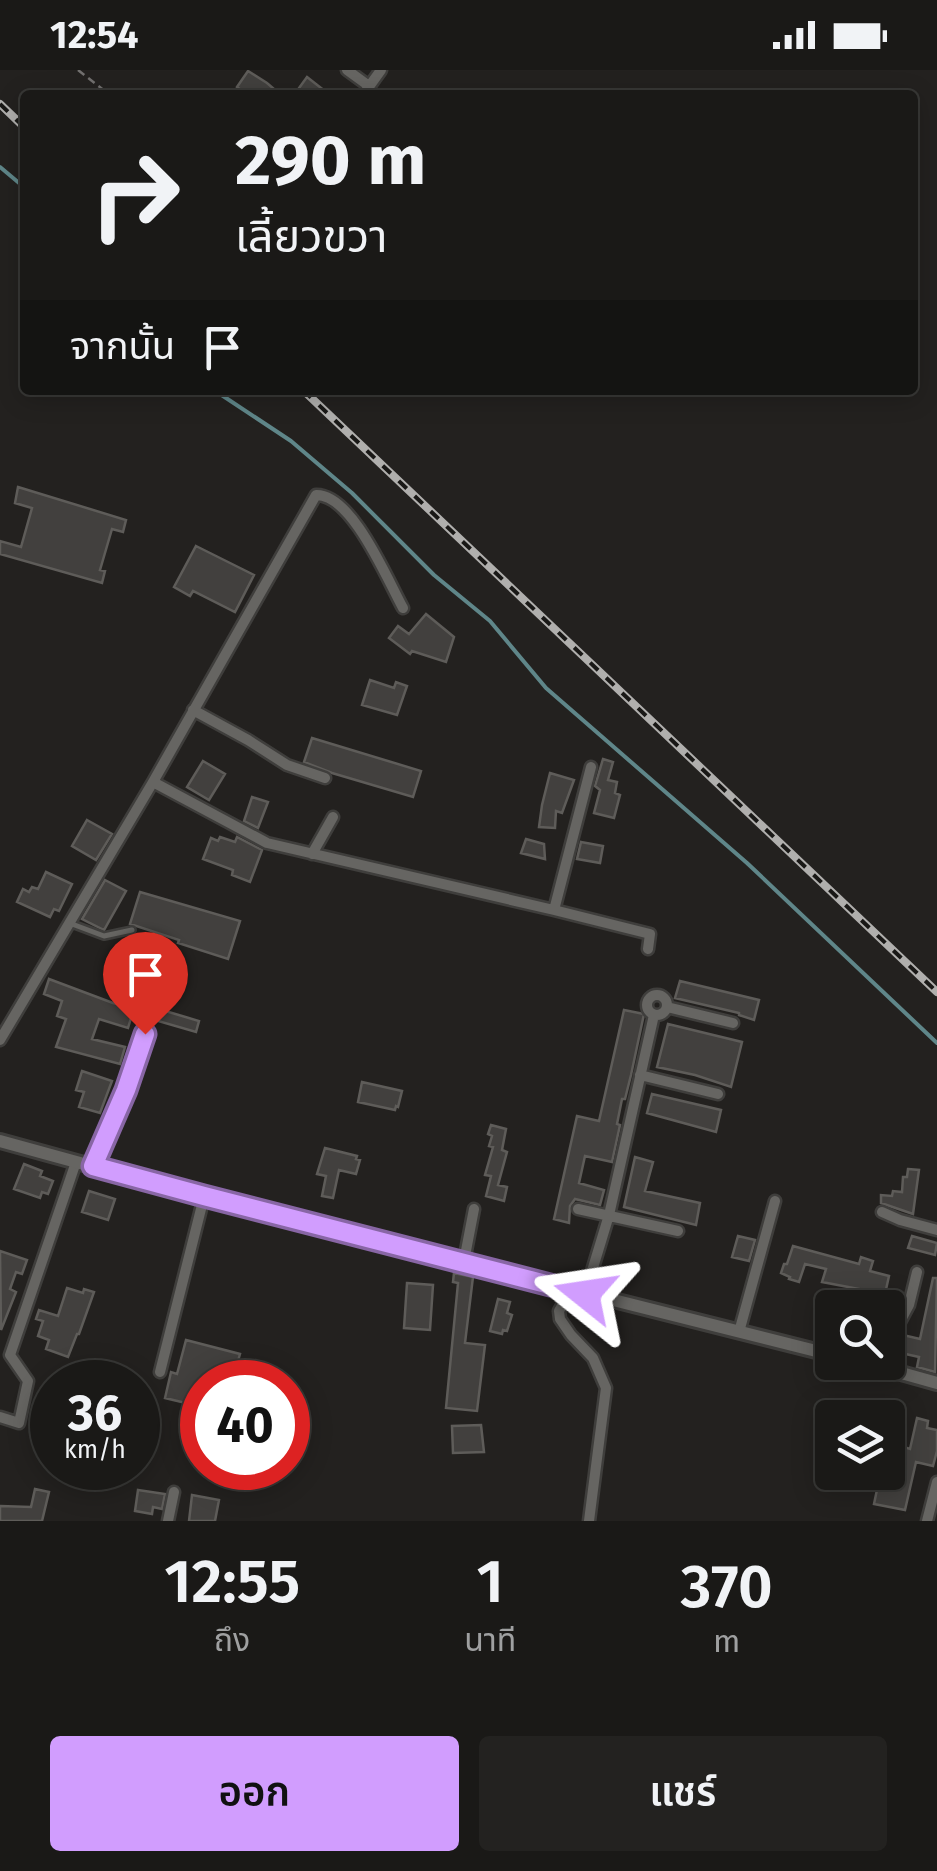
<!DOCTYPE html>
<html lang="th">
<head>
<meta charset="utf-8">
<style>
  body { margin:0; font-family:"Fira Sans","Noto Sans Thai",sans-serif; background:#232220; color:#f1f3f6; height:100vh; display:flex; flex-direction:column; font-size:38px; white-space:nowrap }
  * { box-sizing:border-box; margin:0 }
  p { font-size:32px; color:#9fa0a1 }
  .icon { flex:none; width:55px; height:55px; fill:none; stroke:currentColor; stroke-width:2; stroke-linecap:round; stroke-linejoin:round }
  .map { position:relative; height:1451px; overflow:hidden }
  .sheet { display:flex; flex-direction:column; background:#1a1917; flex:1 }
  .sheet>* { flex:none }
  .banner { position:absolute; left:20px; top:20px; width:898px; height:305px; border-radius:10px; box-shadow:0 5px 25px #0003,0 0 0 2px #383836; background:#1a1917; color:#f1f3f6; overflow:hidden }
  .buttons { position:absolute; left:815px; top:1220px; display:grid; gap:20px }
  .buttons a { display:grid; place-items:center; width:90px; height:90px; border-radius:10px; background:#1a1917; box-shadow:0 5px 25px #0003,0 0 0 2px #383836; font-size:50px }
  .speed { position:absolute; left:30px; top:1290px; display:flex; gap:20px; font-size:50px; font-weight:700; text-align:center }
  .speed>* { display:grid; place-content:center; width:130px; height:130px; border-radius:50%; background:#1a1917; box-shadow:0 5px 25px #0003,0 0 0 2px #383836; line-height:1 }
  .speed small { font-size:25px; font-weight:400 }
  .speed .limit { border:15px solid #d22; background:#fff; color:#111 }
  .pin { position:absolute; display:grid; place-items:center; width:85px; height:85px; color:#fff; margin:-102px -42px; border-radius:50% 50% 50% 0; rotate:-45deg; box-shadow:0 0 10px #0007 }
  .pin .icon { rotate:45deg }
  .me { position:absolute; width:110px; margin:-55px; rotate:285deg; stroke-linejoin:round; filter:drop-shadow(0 0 8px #0008) }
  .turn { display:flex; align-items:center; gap:35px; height:210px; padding:0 50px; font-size:45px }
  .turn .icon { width:130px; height:130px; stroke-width:2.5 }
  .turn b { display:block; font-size:70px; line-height:85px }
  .then { display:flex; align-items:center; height:95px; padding:0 50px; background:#0003; gap:20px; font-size:38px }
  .eta { display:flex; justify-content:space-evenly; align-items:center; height:170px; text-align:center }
  .eta b { font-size:60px; font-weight:600; line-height:70px }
  .cta { display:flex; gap:20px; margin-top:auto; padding:20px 50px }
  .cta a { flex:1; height:115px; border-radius:10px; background:#d19dfe; color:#111; font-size:40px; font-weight:600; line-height:115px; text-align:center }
  .cta a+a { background:#232220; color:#f1f3f6 }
  .status { display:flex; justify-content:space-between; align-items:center; height:70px; padding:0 50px; background:#1a1917; direction:ltr }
  .status svg { height:28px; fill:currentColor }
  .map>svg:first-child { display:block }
</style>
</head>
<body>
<div class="status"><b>12:54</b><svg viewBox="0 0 49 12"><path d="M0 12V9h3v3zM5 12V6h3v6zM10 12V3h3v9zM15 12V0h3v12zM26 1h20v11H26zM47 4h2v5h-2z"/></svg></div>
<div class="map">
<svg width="937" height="1451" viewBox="0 0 937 1451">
  <rect width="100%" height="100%" fill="#23211f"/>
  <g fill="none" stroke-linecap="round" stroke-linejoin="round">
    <path stroke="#5f8689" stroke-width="4" d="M 0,97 L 25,118
      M 214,320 L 291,371 L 352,423 L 434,505 L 490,551 L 546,618 L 747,793 L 937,973"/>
  </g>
  <path fill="#42403e" stroke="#5e5c59" stroke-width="2.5" d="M 248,1 L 267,13 L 281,25 L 248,25 L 237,17 Z
    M 307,7 L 330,25 L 294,25 Z
    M 18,417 L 126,450 L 123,462 L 112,459 L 100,500 L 105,501 L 102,513 L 0,484 L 0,471 L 21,477 L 32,438 L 15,433 Z
    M 196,476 L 254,505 L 235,542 L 193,521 L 190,526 L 174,517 Z
    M 426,544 L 454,567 L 446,592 L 412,581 L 410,584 L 389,568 L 398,556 L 409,564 Z
    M 370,610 L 394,618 L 396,612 L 407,616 L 397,645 L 362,635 Z
    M 312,668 L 421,701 L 413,727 L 332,703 L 304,692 Z
    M 603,689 L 613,692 L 608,710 L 617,712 L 615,723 L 620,725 L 614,748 L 594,743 L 600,720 L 595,716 Z
    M 203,691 L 225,704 L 209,730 L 187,717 Z
    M 550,703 L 574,710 L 562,743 L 556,741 L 555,758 L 539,757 L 542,735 Z
    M 252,727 L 268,732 L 258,758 L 244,751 Z
    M 87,750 L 112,764 L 96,790 L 72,776 Z
    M 220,767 L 235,772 L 237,767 L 262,780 L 250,812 L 232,805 L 233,800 L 203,789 L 211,768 L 218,771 Z
    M 526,769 L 544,774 L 545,789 L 521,783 Z
    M 581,772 L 603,776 L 600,793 L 577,789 Z
    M 46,802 L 72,814 L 59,841 L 54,839 L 50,847 L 17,832 L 23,819 L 29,822 L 32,817 L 38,819 Z
    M 105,810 L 126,821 L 104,860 L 82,849 Z
    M 140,822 L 240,851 L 228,889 L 178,873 L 179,870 L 130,854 Z
    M 49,909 L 113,933 L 134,938 L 128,958 L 99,949 L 92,969 L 125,977 L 120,994 L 56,977 L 66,949 L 57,946 L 62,931 L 44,924 Z
    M 680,911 L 759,930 L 754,950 L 739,945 L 739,943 L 675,928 Z
    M 162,940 L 199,951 L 196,962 L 158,951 Z
    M 624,940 L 644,944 L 631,1005 L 625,1029 L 622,1029 L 617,1054 L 620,1055 L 612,1092 L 585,1086 L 579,1113 L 604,1120 L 600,1135 L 575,1129 L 570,1136 L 569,1153 L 554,1149 L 577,1046 L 599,1051 Z
    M 668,954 L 742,972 L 731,1017 L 695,1005 L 657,997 Z
    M 82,1001 L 112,1011 L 100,1043 L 79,1037 L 84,1022 L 76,1020 Z
    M 362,1012 L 402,1021 L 398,1037 L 396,1036 L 395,1040 L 358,1032 Z
    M 652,1024 L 721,1040 L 716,1062 L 647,1043 Z
    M 491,1055 L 506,1059 L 502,1080 L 507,1082 L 498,1115 L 507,1117 L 504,1131 L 486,1126 L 491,1106 L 485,1105 L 493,1077 L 489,1076 L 492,1066 L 488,1064 Z
    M 325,1078 L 357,1086 L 356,1089 L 360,1090 L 356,1104 L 339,1100 L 333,1128 L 322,1126 L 326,1106 L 317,1104 Z
    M 635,1087 L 653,1092 L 645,1121 L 700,1133 L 696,1155 L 624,1137 Z
    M 24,1094 L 42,1101 L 40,1106 L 53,1111 L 48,1124 L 42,1122 L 40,1128 L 14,1119 Z
    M 908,1099 L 919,1100 L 913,1144 L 881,1133 L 881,1125 L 892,1126 L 893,1121 L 902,1122 L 903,1107 L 907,1107 Z
    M 89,1121 L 115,1129 L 108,1150 L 82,1142 Z
    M 738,1166 L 755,1170 L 749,1191 L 732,1187 Z
    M 912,1166 L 937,1173 L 935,1185 L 908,1178 Z
    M 793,1176 L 859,1194 L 861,1187 L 873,1191 L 870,1201 L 889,1206 L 885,1224 L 822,1212 L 826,1199 L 805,1194 L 799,1212 L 789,1209 L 790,1207 L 781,1203 L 784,1194 L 787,1194 Z
    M 0,1181 L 27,1190 L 22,1204 L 16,1202 L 10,1219 L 16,1222 L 1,1260 Z
    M 454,1203 L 473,1207 L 465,1273 L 485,1275 L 477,1341 L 446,1338 L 458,1213 L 453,1212 Z
    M 933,1208 L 937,1208 L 935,1302 L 917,1297 L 919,1287 L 901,1283 L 903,1265 L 920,1269 Z
    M 407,1213 L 433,1215 L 430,1260 L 404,1258 Z
    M 67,1218 L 83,1223 L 84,1219 L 94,1222 L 79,1264 L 77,1264 L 68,1287 L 46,1279 L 49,1270 L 38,1266 L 43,1251 L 36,1249 L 39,1240 L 58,1246 Z
    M 498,1229 L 510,1232 L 507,1243 L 512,1245 L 507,1261 L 503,1260 L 502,1264 L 490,1261 Z
    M 186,1270 L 240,1284 L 232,1312 L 202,1312 L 202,1337 L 165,1328 L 171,1302 L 177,1304 Z
    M 917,1348 L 928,1351 L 927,1358 L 937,1360 L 937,1381 L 933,1396 L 916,1392 L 905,1440 L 874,1434 L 878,1415 L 891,1417 L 901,1376 L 910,1379 Z
    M 481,1355 L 484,1382 L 453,1383 L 452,1356 Z
    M 35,1419 L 49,1422 L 42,1451 L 0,1451 L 0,1436 L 31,1437 Z
    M 138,1420 L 165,1424 L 162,1439 L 153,1437 L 152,1444 L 135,1441 Z
    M 192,1425 L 219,1430 L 215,1451 L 189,1451 Z"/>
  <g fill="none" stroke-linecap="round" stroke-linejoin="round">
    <defs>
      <path id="service" d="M 72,854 L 104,866 L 132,860"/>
      <path id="minor" d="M 347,0 L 369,16
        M 363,25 L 381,0
        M 193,640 L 248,670 L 287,695 L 325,708
        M 153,712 L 267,773 L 554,840 L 591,697
        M 312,784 L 333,747
        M 554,840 L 650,864 L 648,879
        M647 935a10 10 0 1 1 20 0a10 10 0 1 1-20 0Z
        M 667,937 L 733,953
        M 0,970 L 153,712 L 316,425 C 352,424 387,509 403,538
        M 640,1005 L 718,1024
        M 93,1096 L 127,1020 L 145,964
        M 578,1139 L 678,1161
        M 882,1142 L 900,1150 L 937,1160
        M 464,1191 L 474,1139
        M 571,1220 L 559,1241 L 560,1249 L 571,1265 L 593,1288 L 606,1318 L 589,1451
        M 585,1224 L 609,1145 L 654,945
        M 739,1262 L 775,1131
        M 892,1300 L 893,1265 L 909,1235 L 917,1202
        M 160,1302 L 204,1127
        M 0,1347 L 19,1353 L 28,1311 L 10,1285 L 76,1092
        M 168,1451 L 174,1422
        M 927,1451 L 937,1412"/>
      <path id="tertiary" d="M 0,1071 L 204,1127 L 832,1285
        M 862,1292 L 937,1313"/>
    </defs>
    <use href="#service" stroke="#3f3e3c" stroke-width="10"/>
    <use href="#minor" stroke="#3f3e3c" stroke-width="15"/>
    <use href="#tertiary" stroke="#3f3e3c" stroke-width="18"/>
    <path stroke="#72706f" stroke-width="2.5" stroke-dasharray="8 5" stroke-linecap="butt" d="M 78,0 L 110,25"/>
    <use href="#service" stroke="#666562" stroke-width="5"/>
    <use href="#minor" stroke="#666562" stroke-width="10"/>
    <use href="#tertiary" stroke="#666562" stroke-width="12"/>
    <defs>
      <path id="rail" d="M 0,34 L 25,58
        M 303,320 L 937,922"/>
    </defs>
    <use href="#rail" stroke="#b0afad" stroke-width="8"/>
    <use href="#rail" stroke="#191816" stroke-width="4" stroke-dasharray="11" stroke-linecap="butt"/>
  </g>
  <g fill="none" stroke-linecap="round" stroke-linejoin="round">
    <defs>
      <path id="route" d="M 145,964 L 126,1020 L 93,1096 L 204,1126 L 585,1224"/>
    </defs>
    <use href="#route" stroke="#8866a5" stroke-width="25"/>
    <use href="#route" stroke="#d19dfe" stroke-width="18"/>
  </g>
</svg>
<div class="buttons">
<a><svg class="icon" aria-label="search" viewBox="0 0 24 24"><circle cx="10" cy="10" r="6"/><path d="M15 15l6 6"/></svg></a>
<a><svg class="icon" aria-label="layers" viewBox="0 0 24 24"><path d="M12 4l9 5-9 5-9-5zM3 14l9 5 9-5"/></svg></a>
</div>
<div class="speed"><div>36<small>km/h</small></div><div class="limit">40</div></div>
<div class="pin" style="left:145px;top:964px;background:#d93025"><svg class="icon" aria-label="arrive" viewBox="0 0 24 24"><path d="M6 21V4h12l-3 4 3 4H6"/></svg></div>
<svg class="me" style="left:585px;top:1224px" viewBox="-20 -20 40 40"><path d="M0-17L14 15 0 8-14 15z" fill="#d19dfe" stroke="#fff" stroke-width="4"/></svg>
<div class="banner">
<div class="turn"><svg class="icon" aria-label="right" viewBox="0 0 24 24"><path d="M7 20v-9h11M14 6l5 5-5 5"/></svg><div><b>290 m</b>เลี้ยวขวา</div></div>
<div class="then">จากนั้น<svg class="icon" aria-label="arrive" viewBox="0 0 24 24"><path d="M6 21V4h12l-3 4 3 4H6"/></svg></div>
</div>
</div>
<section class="sheet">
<div class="eta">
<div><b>12:55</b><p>ถึง</p></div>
<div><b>1</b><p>นาที</p></div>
<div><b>370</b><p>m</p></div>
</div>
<div class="cta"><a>ออก</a><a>แชร์</a></div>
</section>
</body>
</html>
